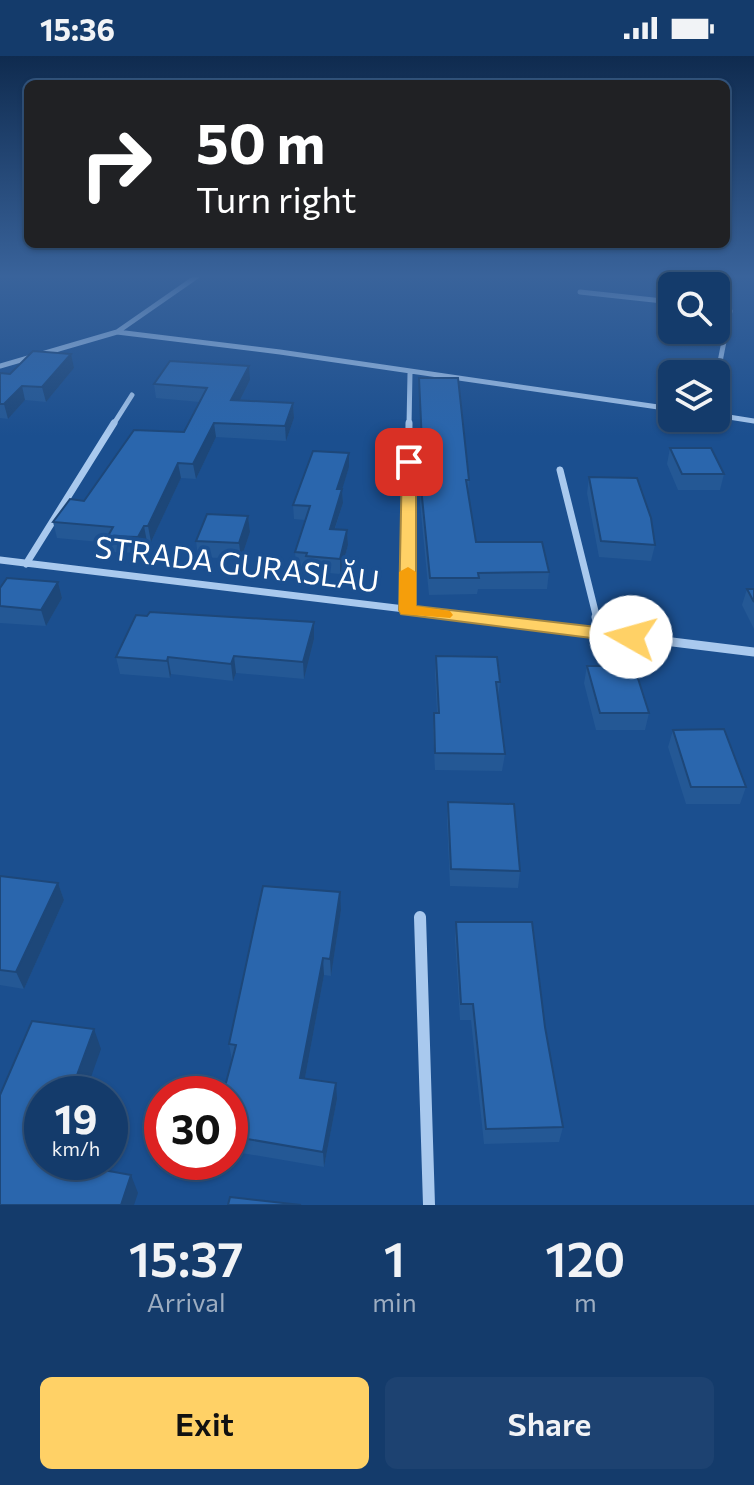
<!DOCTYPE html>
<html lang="en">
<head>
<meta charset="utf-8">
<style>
  body { margin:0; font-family:Commissioner,sans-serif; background:#1d4271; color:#f1f3f6; height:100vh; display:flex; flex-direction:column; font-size:30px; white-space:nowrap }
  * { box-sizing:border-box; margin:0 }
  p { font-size:26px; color:#9dadc1 }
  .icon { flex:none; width:44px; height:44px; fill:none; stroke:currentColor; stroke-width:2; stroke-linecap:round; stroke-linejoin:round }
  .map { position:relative; height:1149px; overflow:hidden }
  .details { display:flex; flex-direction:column; background:#143b6b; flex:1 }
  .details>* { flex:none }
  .hud { position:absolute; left:24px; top:24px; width:706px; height:168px; border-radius:12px; box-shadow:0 2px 6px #0004,0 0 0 2px #33557e; background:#202124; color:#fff; overflow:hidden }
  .tools { position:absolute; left:658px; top:216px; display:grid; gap:16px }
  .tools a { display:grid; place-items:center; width:72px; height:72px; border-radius:12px; background:#143b6b; box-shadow:0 2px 6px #0004,0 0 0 2px #33557e; font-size:40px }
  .speed { position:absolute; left:24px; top:1020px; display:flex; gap:16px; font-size:40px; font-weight:700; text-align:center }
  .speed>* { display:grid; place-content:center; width:104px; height:104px; border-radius:50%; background:#143b6b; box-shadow:0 2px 6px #0004,0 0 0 2px #33557e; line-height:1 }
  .speed small { font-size:20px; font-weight:400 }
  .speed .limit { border:12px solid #d22; background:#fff; color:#111 }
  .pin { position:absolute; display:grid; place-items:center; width:68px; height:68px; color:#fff; margin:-34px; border-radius:16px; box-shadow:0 4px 12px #0006 }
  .me { position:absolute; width:88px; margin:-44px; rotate:277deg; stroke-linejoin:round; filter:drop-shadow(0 0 6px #0008) }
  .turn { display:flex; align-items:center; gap:28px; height:168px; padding:0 40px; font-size:36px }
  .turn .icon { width:104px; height:104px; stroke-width:2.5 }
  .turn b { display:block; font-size:56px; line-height:68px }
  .eta { display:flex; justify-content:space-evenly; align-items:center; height:136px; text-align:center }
  .eta b { font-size:48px; font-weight:600; line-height:56px }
  .action { display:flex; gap:16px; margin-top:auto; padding:16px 40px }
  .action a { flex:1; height:92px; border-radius:12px; background:#ffd166; color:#111; font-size:32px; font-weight:600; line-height:92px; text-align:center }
  .action a+a { background:#1d4271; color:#f1f3f6 }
  .status { display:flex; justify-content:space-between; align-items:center; height:56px; padding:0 40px; background:#143b6b; direction:ltr }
  .status svg { height:22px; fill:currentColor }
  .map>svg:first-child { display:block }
</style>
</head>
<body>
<div class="status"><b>15:36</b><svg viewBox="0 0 49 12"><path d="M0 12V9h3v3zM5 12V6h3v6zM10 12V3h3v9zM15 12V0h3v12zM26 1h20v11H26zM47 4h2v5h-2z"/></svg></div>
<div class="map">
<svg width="754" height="1149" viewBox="0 0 754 1149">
  <rect width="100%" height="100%" fill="#1b4f8f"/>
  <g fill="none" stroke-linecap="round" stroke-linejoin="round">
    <path stroke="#a9c9ee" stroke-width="5" d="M 580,236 L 672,246
      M 716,251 L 730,255 L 716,326
      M 117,276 L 280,296 L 672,353
      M 0,310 L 117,276 L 199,219
      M 716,359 L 754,365
      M 113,369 L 132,339
      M 409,369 L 410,317"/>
    <path stroke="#a9c9ee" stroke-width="7" d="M 560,414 L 597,563
      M 0,504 L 487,563
      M 26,508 L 114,367
      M 407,554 L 409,367"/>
    <path stroke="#a9c9ee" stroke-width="9" d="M 470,561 L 754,596
      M 596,561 L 600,577"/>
    <path stroke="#a9c9ee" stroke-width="12" d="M 420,861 L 429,1149"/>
  </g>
  <path fill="#245895" d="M 74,312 L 46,346 L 25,344 L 8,363 L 0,362 L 0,317 L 10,318 Z
    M 419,322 L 469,424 L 468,437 L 476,486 L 549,516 L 547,533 L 478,533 L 477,538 L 429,539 L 420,447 L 421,431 L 423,431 Z
    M 250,324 L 240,344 L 293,347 L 294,362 L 286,385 L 216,381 L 196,423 L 181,422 L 151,486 L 147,486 L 141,497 L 112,496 L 110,487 L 57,482 L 53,466 L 184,376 L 200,346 L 156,342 L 154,328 Z
    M 670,392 L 724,418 L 720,434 L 678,434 L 667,408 Z
    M 349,397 L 349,411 L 342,433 L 343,447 L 335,473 L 347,474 L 348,489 L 340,518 L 307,515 L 307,511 L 296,510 L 295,496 L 305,464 L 294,463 L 293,449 Z
    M 589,421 L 655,489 L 651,505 L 599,501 L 587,437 Z
    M 248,460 L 250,476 L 241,503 L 198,501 L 196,485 Z
    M 58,526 L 62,542 L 46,570 L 0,567 L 0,532 Z
    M 747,533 L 754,533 L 754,573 L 742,549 Z
    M 314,583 L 304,623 L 236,617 L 233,625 L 171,618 L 170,622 L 120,618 L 116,601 Z
    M 436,600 L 500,626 L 498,643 L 505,698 L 502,715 L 435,714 L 433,674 L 434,657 L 437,657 L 435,617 Z
    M 587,610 L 649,657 L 645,674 L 596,674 L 584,627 Z
    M 673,674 L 746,731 L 740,748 L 686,748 L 668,691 Z
    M 448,746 L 520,815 L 518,832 L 450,830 L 447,764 Z
    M 0,820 L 58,827 L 64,844 L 24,933 L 0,929 Z
    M 341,854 L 331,920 L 324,919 L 305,1022 L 337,1043 L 324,1111 L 230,1095 L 230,1038 L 232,1004 L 229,988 Z
    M 456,866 L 545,971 L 563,1071 L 559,1086 L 484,1088 L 471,964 L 460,964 L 455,883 Z"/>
  <path fill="#1d4779" d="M 71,298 L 74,312 L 46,346 L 42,331 Z
    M 249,310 L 250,324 L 233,358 L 231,344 Z
    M 22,330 L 25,344 L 8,363 L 4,348 Z
    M 293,347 L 294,362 L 286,385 L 285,370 Z
    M 214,367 L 216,381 L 196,423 L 193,408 Z
    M 349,397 L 349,411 L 338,447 L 337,433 Z
    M 178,407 L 181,422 L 151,486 L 148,470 Z
    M 342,433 L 343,447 L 330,487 L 330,473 Z
    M 248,460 L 250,476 L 241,503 L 239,487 Z
    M 144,470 L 147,486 L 141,497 L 138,481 Z
    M 347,474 L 348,489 L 340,518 L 340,503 Z
    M 58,526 L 62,542 L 46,570 L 41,554 Z
    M 314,566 L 314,583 L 304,623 L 303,606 Z
    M 234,600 L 236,617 L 233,625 L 231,608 Z
    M 168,601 L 171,618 L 170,622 L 167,605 Z
    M 58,827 L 64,844 L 24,933 L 16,916 Z
    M 340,836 L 341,854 L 331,920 L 330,903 Z
    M 323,902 L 324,919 L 302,1038 L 300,1022 Z
    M 94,973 L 101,993 L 85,1038 L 70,1038 Z
    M 336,1027 L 337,1043 L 324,1111 L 323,1096 Z
    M 131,1119 L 138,1137 L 134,1149 L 121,1149 Z"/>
  <path fill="#2a66ad" stroke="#1d4779" stroke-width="2" d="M 33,295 L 71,298 L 42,331 L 22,330 L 4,348 L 0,348 L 0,317 L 10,318 Z
    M 170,305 L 249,310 L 231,344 L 293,347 L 285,370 L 214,367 L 193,408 L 178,407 L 148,470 L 144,470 L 138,481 L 108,480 L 113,471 L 53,466 L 70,443 L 84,445 L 134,374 L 184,376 L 207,332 L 154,328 Z
    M 419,322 L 458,322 L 469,424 L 466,424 L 476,486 L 542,486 L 549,516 L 478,517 L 479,522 L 430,522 L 421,431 L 424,431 Z
    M 670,392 L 711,392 L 724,418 L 682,418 Z
    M 313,395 L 349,397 L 337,433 L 342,433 L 330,473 L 347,474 L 340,503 L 306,500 L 307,497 L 295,496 L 310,450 L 293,449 Z
    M 589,421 L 637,422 L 651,462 L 655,489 L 601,485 Z
    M 207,458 L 248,460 L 239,487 L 196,485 Z
    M 7,522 L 58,526 L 41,554 L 0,550 L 0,532 Z
    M 747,533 L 754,533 L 754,546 Z
    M 150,556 L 314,566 L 303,606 L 234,600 L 231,608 L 168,601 L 167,605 L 116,601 L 136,559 L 147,560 Z
    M 436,600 L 497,601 L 500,626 L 496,626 L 505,698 L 435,697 L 434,657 L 439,657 Z
    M 587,610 L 634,610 L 649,657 L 600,657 Z
    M 724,673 L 746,731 L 691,731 L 673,674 Z
    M 448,746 L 514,748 L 520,815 L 451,813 Z
    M 0,820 L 58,827 L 16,916 L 0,914 Z
    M 263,830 L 340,836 L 330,903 L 323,902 L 300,1022 L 336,1027 L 323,1096 L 230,1080 L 230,1038 L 223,1038 L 236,989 L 229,988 Z
    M 456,866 L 532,866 L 545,971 L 563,1071 L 486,1073 L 473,948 L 461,948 Z
    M 32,965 L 94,973 L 70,1038 L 42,1038 L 42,1106 L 59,1106 L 131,1119 L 121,1149 L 0,1149 L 0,1039 Z
    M 230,1141 L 301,1149 L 228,1149 Z"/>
  <linearGradient id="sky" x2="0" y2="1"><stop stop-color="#0f2b4f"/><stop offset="0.58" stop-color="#39639b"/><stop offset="1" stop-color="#39639b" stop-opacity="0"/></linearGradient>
  <rect width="754" height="380" fill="url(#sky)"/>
  <path fill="#ffd166" stroke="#a68842" stroke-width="2" d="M 409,401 L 416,406 L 416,550 L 631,575 L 637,577 L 640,581 L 637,585 L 631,587 L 401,558 L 399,554 L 402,406 Z"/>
  <path fill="#f59e0b" d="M 408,511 L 416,516 L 416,550 L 450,555 L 453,559 L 450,562 L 401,558 L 399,554 L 399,516 Z"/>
  <g text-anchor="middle" stroke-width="8" stroke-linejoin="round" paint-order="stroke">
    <g font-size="30" fill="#fff" stroke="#1b4f8f">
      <text transform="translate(237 509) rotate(7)" y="10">STRADA GURASLĂU</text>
    </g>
  </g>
</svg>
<div class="tools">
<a><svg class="icon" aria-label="search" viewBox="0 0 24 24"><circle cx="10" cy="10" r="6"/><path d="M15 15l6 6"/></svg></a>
<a><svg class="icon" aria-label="layers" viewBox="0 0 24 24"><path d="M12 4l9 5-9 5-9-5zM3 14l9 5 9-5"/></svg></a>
</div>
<div class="speed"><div>19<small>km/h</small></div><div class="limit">30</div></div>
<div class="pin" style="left:409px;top:406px;background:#d93025"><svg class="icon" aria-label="arrive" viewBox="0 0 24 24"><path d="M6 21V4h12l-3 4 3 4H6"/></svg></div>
<svg class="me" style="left:631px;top:581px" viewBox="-20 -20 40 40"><circle r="19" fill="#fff"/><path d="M0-13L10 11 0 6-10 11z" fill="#ffd166"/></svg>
<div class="hud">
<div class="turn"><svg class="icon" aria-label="right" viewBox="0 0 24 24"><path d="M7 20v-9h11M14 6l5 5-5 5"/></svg><div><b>50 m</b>Turn right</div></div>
</div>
</div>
<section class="details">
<div class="eta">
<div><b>15:37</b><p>Arrival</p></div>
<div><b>1</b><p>min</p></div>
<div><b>120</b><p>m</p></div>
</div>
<div class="action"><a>Exit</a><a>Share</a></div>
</section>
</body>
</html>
